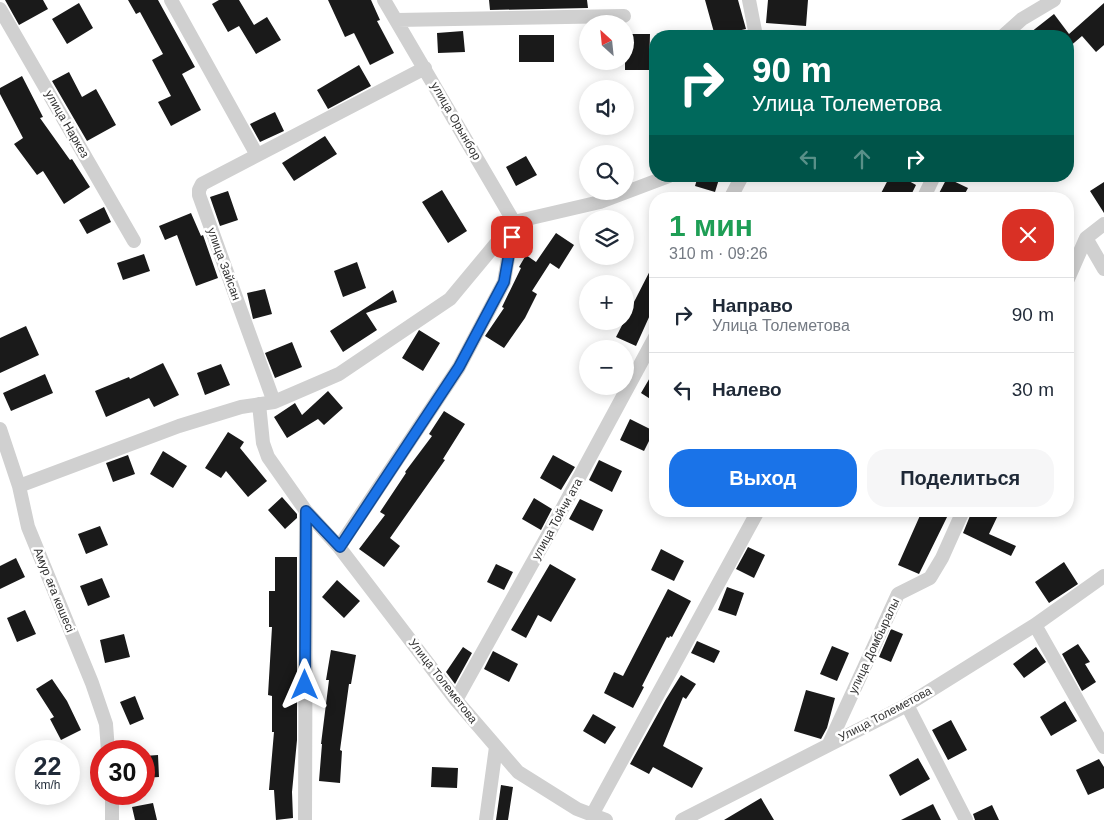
<!DOCTYPE html>
<html lang="ru">
<head>
<meta charset="utf-8">
<style>
  body { margin:0; font-family:Arial,sans-serif; background:#f6f6f7; color:#1f2937; height:100vh; display:flex; flex-direction:column; font-size:19px; white-space:nowrap }
  * { box-sizing:border-box; margin:0 }
  p { font-size:16px; color:#747a83 }
  .icon { flex:none; width:28px; height:28px; fill:none; stroke:currentColor; stroke-width:2; stroke-linecap:round; stroke-linejoin:round }
  .map { position:relative; flex:1; overflow:hidden }
  .drawer { position:absolute; left:649px; top:192px; width:425px; height:325px; display:flex; flex-direction:column; background:#fff; border-radius:20px; box-shadow:0 2px 12px #0003 }
  .drawer>* { flex:none }
  .hud { position:absolute; left:649px; top:30px; width:425px; height:152px; border-radius:20px; box-shadow:0 2px 12px #0003; background:#00695c; color:#fff; overflow:hidden }
  .needle { width:32px; rotate:333deg }
  .buttons { position:absolute; left:579px; top:15px; display:grid; gap:10px }
  .buttons a { display:grid; place-items:center; width:55px; height:55px; border-radius:50%; background:#fff; box-shadow:0 2px 12px #0003; font-size:25px }
  .speed { position:absolute; left:15px; top:740px; display:flex; gap:10px; font-size:25px; font-weight:700; text-align:center }
  .speed>* { display:grid; place-content:center; width:65px; height:65px; border-radius:50%; background:#fff; box-shadow:0 2px 12px #0003; line-height:1 }
  .speed small { font-size:12px; font-weight:400 }
  .speed .limit { border:8px solid #d22; background:#fff; color:#111 }
  .pin { position:absolute; display:grid; place-items:center; width:42px; height:42px; color:#fff; margin:-21px; border-radius:10px; box-shadow:0 2px 8px #0006 }
  .me { position:absolute; width:55px; margin:-28px; rotate:0deg; stroke-linejoin:round; filter:drop-shadow(0 0 4px #0008) }
  .turn { display:flex; align-items:center; gap:18px; height:105px; padding:0 20px; font-size:22px }
  .turn .icon { width:65px; height:65px; stroke-width:2.5 }
  .turn b { display:block; font-size:35px; line-height:42px }
  .lanes { display:flex; align-items:center; height:48px; padding:0 20px; background:#0003; justify-content:center; gap:25px; direction:ltr }
  .lanes .off { opacity:.35 }
  .round { display:grid; place-items:center; flex:none; width:52px; height:52px; border-radius:20px; background:#f6f6f7 }
  .headline { display:flex; align-items:center; justify-content:space-between; height:85px; padding:0 20px }
  h1 { font-size:30px; font-weight:800; line-height:38px; color:#1e9e55 }
  .action { display:flex; gap:10px; margin-top:auto; padding:10px 20px }
  .action a { flex:1; height:58px; border-radius:20px; background:#1a73e8; color:#fff; font-size:20px; font-weight:800; line-height:58px; text-align:center }
  .action a+a { background:#f6f6f7; color:#1f2937 }
  ul { padding:0; list-style:none }
  li { display:flex; align-items:center; gap:15px; height:75px; padding:0 20px; border-top:1px solid #e0e1e3 }
  li div { flex:1 }
  li b { display:block; font-size:19px }
  li em { font-style:normal }
  .map>svg:first-child { display:block }
</style>
</head>
<body>
<div class="map">
<svg width="1104" height="820" viewBox="0 0 1104 820">
  <rect width="100%" height="100%" fill="#fff"/>
  <path fill="#1a1a1a" d="M 5,0 L 43,0 L 48,9 L 19,25 Z
    M 128,0 L 158,0 L 195,67 L 182,74 L 201,110 L 171,126 L 158,102 L 171,96 L 152,60 L 163,54 L 140,12 L 136,14 Z
    M 219,0 L 239,0 L 254,25 L 267,17 L 281,40 L 256,54 L 239,26 L 228,32 L 212,4 Z
    M 328,0 L 371,0 L 380,20 L 377,21 L 394,53 L 370,65 L 354,33 L 345,37 Z
    M 489,0 L 587,0 L 588,8 L 490,10 Z
    M 705,0 L 738,0 L 746,29 L 715,36 Z
    M 768,0 L 808,0 L 806,26 L 766,23 Z
    M 79,3 L 93,28 L 67,44 L 52,19 Z
    M 1104,3 L 1104,45 L 1096,52 L 1082,36 L 1068,48 L 1068,36 L 1026,36 L 1054,14 L 1069,34 Z
    M 463,31 L 465,52 L 438,53 L 437,33 Z
    M 625,34 L 650,34 L 649,70 L 625,70 Z
    M 519,35 L 554,35 L 554,62 L 519,62 Z
    M 359,65 L 371,86 L 328,109 L 317,90 Z
    M 69,72 L 82,97 L 96,89 L 116,125 L 87,141 L 52,81 Z
    M 22,76 L 43,117 L 40,118 L 70,160 L 72,159 L 90,187 L 64,204 L 43,171 L 37,175 L 14,144 L 23,138 L 0,94 L 0,88 Z
    M 275,112 L 284,131 L 260,142 L 250,124 Z
    M 325,136 L 337,154 L 294,181 L 282,163 Z
    M 526,156 L 537,175 L 516,186 L 506,167 Z
    M 698,176 L 720,176 L 715,192 L 695,186 Z
    M 890,176 L 900,176 L 916,185 L 909,199 L 878,199 Z
    M 947,178 L 968,188 L 962,199 L 936,199 Z
    M 1104,182 L 1104,213 L 1090,191 Z
    M 442,190 L 467,231 L 448,243 L 422,202 Z
    M 228,191 L 238,220 L 220,226 L 210,197 Z
    M 104,207 L 111,222 L 87,234 L 79,220 Z
    M 191,213 L 201,236 L 203,235 L 218,278 L 196,286 L 177,235 L 165,240 L 159,226 Z
    M 556,233 L 574,245 L 559,269 L 550,263 L 532,291 L 537,294 L 525,318 L 504,348 L 485,336 L 504,308 L 502,307 L 521,268 L 519,267 L 526,255 L 536,262 Z
    M 144,254 L 150,271 L 123,280 L 117,263 Z
    M 655,261 L 655,317 L 650,315 L 636,346 L 616,337 Z
    M 357,262 L 366,288 L 343,297 L 334,271 Z
    M 265,289 L 272,314 L 253,319 L 247,293 Z
    M 393,290 L 397,302 L 366,313 L 377,330 L 343,352 L 330,331 Z
    M 26,326 L 39,355 L 0,373 L 0,338 Z
    M 419,330 L 440,343 L 423,371 L 402,358 Z
    M 292,342 L 302,367 L 275,378 L 265,353 Z
    M 163,363 L 179,395 L 154,407 L 149,398 L 106,417 L 95,391 L 129,377 L 130,379 Z
    M 221,364 L 230,385 L 205,395 L 197,373 Z
    M 655,369 L 655,402 L 641,393 Z
    M 45,374 L 53,393 L 11,411 L 3,393 Z
    M 328,391 L 343,408 L 324,425 L 318,419 L 287,438 L 274,417 L 295,403 L 302,415 Z
    M 444,411 L 465,424 L 443,459 L 445,460 L 390,538 L 400,546 L 384,567 L 359,549 L 385,515 L 380,512 L 406,473 L 405,472 L 432,436 L 429,434 Z
    M 630,419 L 654,431 L 644,451 L 620,440 Z
    M 228,432 L 244,442 L 240,448 L 267,481 L 248,497 L 226,471 L 221,478 L 205,468 Z
    M 163,451 L 187,466 L 173,488 L 150,474 Z
    M 128,455 L 135,474 L 113,482 L 106,463 Z
    M 553,455 L 575,467 L 561,490 L 540,478 Z
    M 599,460 L 622,471 L 612,492 L 589,480 Z
    M 282,497 L 297,514 L 297,518 L 285,529 L 268,510 Z
    M 534,498 L 552,509 L 541,530 L 522,519 Z
    M 580,499 L 603,510 L 593,531 L 569,519 Z
    M 922,511 L 950,511 L 919,574 L 898,565 Z
    M 972,511 L 1000,511 L 989,534 L 1016,546 L 1011,556 L 963,533 Z
    M 100,526 L 108,545 L 86,554 L 78,534 Z
    M 748,547 L 765,555 L 754,578 L 736,569 Z
    M 661,549 L 684,561 L 674,581 L 651,570 Z
    M 275,557 L 297,557 L 297,740 L 292,792 L 293,818 L 276,820 L 274,790 L 269,790 L 274,732 L 272,732 L 272,696 L 268,695 L 272,627 L 269,627 L 269,591 L 275,591 Z
    M 16,558 L 25,577 L 0,589 L 0,566 Z
    M 1064,562 L 1078,584 L 1049,603 L 1035,582 Z
    M 496,564 L 513,572 L 504,590 L 487,582 Z
    M 550,564 L 576,579 L 551,622 L 538,615 L 526,638 L 511,630 Z
    M 102,578 L 110,597 L 88,606 L 80,586 Z
    M 337,580 L 360,601 L 344,618 L 322,597 Z
    M 727,587 L 744,593 L 736,616 L 718,610 Z
    M 668,589 L 691,601 L 672,637 L 670,636 L 669,638 L 667,637 L 642,686 L 644,687 L 633,708 L 604,693 L 614,672 L 623,676 Z
    M 25,610 L 36,634 L 17,642 L 7,618 Z
    M 891,629 L 903,634 L 891,662 L 879,657 Z
    M 124,634 L 130,657 L 105,663 L 100,640 Z
    M 697,641 L 720,651 L 714,663 L 691,653 Z
    M 1078,644 L 1090,662 L 1085,664 L 1096,682 L 1082,691 L 1062,654 Z
    M 832,646 L 849,653 L 837,681 L 820,674 Z
    M 463,647 L 472,653 L 455,684 L 446,672 Z
    M 1036,647 L 1046,662 L 1024,678 L 1013,664 Z
    M 331,650 L 356,655 L 351,684 L 349,684 L 340,750 L 342,751 L 340,783 L 319,781 L 322,744 L 321,744 L 329,680 L 326,680 Z
    M 493,651 L 518,664 L 509,682 L 484,669 Z
    M 681,675 L 696,684 L 686,699 L 683,697 L 663,746 L 703,768 L 692,788 L 653,767 L 649,774 L 630,764 L 666,699 Z
    M 52,679 L 67,701 L 81,730 L 61,740 L 50,719 L 54,717 L 36,689 Z
    M 806,690 L 835,698 L 827,728 L 821,739 L 794,731 Z
    M 135,696 L 144,719 L 130,725 L 120,702 Z
    M 1065,701 L 1077,721 L 1051,736 L 1040,717 Z
    M 593,714 L 616,727 L 605,744 L 583,731 Z
    M 951,720 L 967,750 L 948,760 L 932,730 Z
    M 158,755 L 159,777 L 144,778 L 144,756 Z
    M 918,758 L 930,779 L 900,796 L 889,775 Z
    M 1099,759 L 1104,767 L 1104,788 L 1088,795 L 1076,770 Z
    M 432,767 L 458,768 L 457,788 L 431,787 Z
    M 501,785 L 513,787 L 508,820 L 496,820 Z
    M 761,798 L 774,820 L 724,820 Z
    M 153,803 L 157,820 L 135,820 L 132,807 Z
    M 933,804 L 941,820 L 901,820 Z
    M 992,805 L 999,820 L 975,820 L 973,814 Z"/>
  <g fill="none" stroke-linecap="round" stroke-linejoin="round">
    <path stroke="#d0d0d0" stroke-width="14" d="M 171,0 L 257,155
      M 749,0 L 756,36
      M 0,9 L 134,241
      M 397,20 L 624,16
      M 1003,36 L 1022,19 L 1054,0
      M 730,199 L 742,176
      M 923,199 L 934,176
      M 1086,238 L 1104,269
      M 1068,279 L 1086,238 L 1104,224
      M 274,402 L 199,195 L 199,190 L 202,184 L 425,68
      M 259,404 L 263,443 L 268,457 L 306,511 L 305,820
      M 0,429 L 19,486 L 28,527 L 92,683 L 106,724 L 108,751
      M 19,486 L 179,426 L 241,407 L 274,402 L 339,374 L 450,299 L 514,222 L 600,202 L 669,176
      M 306,511 L 339,547 L 456,700 L 518,772 L 577,809 L 606,820
      M 339,547 L 459,367 L 504,282 L 514,222 L 384,0
      M 1035,625 L 1104,747
      M 456,700 L 548,535 L 655,337
      M 907,705 L 966,820
      M 829,744 L 898,594 L 930,578 L 942,558 L 963,511
      M 112,794 L 112,820
      M 592,815 L 758,511
      M 486,820 L 496,747
      M 682,820 L 907,705 L 1035,625 L 1104,576"/>
  </g>
  <g fill="none" stroke-linecap="round" stroke-linejoin="round">
    <defs>
      <path id="route" d="M 305,685 L 306,511 L 340,547 L 459,367 L 504,282 L 512,237"/>
    </defs>
    <use href="#route" stroke="#114b97" stroke-width="12"/>
    <use href="#route" stroke="#1a73e8" stroke-width="9"/>
  </g>
  <g text-anchor="middle" stroke-width="5" stroke-linejoin="round" paint-order="stroke">
    <g font-size="12" fill="#333" stroke="#fff">
      <text transform="translate(456 121) rotate(60)" y="4">улица Орынбор</text>
      <text transform="translate(67 124) rotate(60)" y="4">улица Наркез</text>
      <text transform="translate(224 264) rotate(70)" y="4">улица Зайсан</text>
      <text transform="translate(557 519) rotate(-61)" y="4">улица Тойчи ата</text>
      <text transform="translate(54 590) rotate(68)" y="4">Амур аға көшесі</text>
      <text transform="translate(874 646) rotate(-65)" y="4">улица Домбыралы</text>
      <text transform="translate(443 681) rotate(52)" y="4">Улица Толеметова</text>
      <text transform="translate(885 714) rotate(-28)" y="4">Улица Толеметова</text>
    </g>
  </g>
</svg>
<div class="buttons">
<a><svg class="needle" viewBox="-14 -14 28 28"><path d="M0-13l5 13h-10z" fill="#e53935"/><path d="M0 13l5-13h-10z" fill="#747a83"/></svg></a>
<a><svg class="icon" aria-label="sound" viewBox="0 0 24 24"><path d="M4 9h4l5-4v14l-5-4H4zM17 9q2 3 0 6"/></svg></a>
<a><svg class="icon" aria-label="search" viewBox="0 0 24 24"><circle cx="10" cy="10" r="6"/><path d="M15 15l6 6"/></svg></a>
<a><svg class="icon" aria-label="layers" viewBox="0 0 24 24"><path d="M12 4l9 5-9 5-9-5zM3 14l9 5 9-5"/></svg></a>
<a>+</a>
<a>−</a>
</div>
<div class="speed"><div>22<small>km/h</small></div><div class="limit">30</div></div>
<div class="pin" style="left:512px;top:237px;background:#d93025"><svg class="icon" aria-label="arrive" viewBox="0 0 24 24"><path d="M6 21V4h12l-3 4 3 4H6"/></svg></div>
<svg class="me" style="left:305px;top:685px" viewBox="-20 -20 40 40"><path d="M0-17L14 15 0 8-14 15z" fill="#1a73e8" stroke="#fff" stroke-width="4"/></svg>
<div class="hud">
<div class="turn"><svg class="icon" aria-label="right" viewBox="0 0 24 24"><path d="M7 20v-9h11M14 6l5 5-5 5"/></svg><div><b>90 m</b>Улица Толеметова</div></div>
<div class="lanes"><svg class="icon off" aria-label="left" viewBox="0 0 24 24"><path d="M17 20v-9H6M10 6l-5 5 5 5"/></svg><svg class="icon off" aria-label="ahead" viewBox="0 0 24 24"><path d="M12 20V5M6 11l6-6 6 6"/></svg><svg class="icon" aria-label="right" viewBox="0 0 24 24"><path d="M7 20v-9h11M14 6l5 5-5 5"/></svg></div>
</div>
<section class="drawer">
<div class="headline"><div><h1>1 мин</h1><p>310 m · 09:26</p></div><a class="round" style="background:#d93025;color:#fff"><svg class="icon" aria-label="close" viewBox="0 0 24 24"><path d="M6 6l12 12M18 6L6 18"/></svg></a></div>
<ul>
<li><svg class="icon" aria-label="right" viewBox="0 0 24 24"><path d="M7 20v-9h11M14 6l5 5-5 5"/></svg><div><b>Направо</b><p>Улица Толеметова</p></div><em>90 m</em></li>
<li><svg class="icon" aria-label="left" viewBox="0 0 24 24"><path d="M17 20v-9H6M10 6l-5 5 5 5"/></svg><div><b>Налево</b></div><em>30 m</em></li>
</ul>
<div class="action"><a>Выход</a><a>Поделиться</a></div>
</section>
</div>
</body>
</html>
